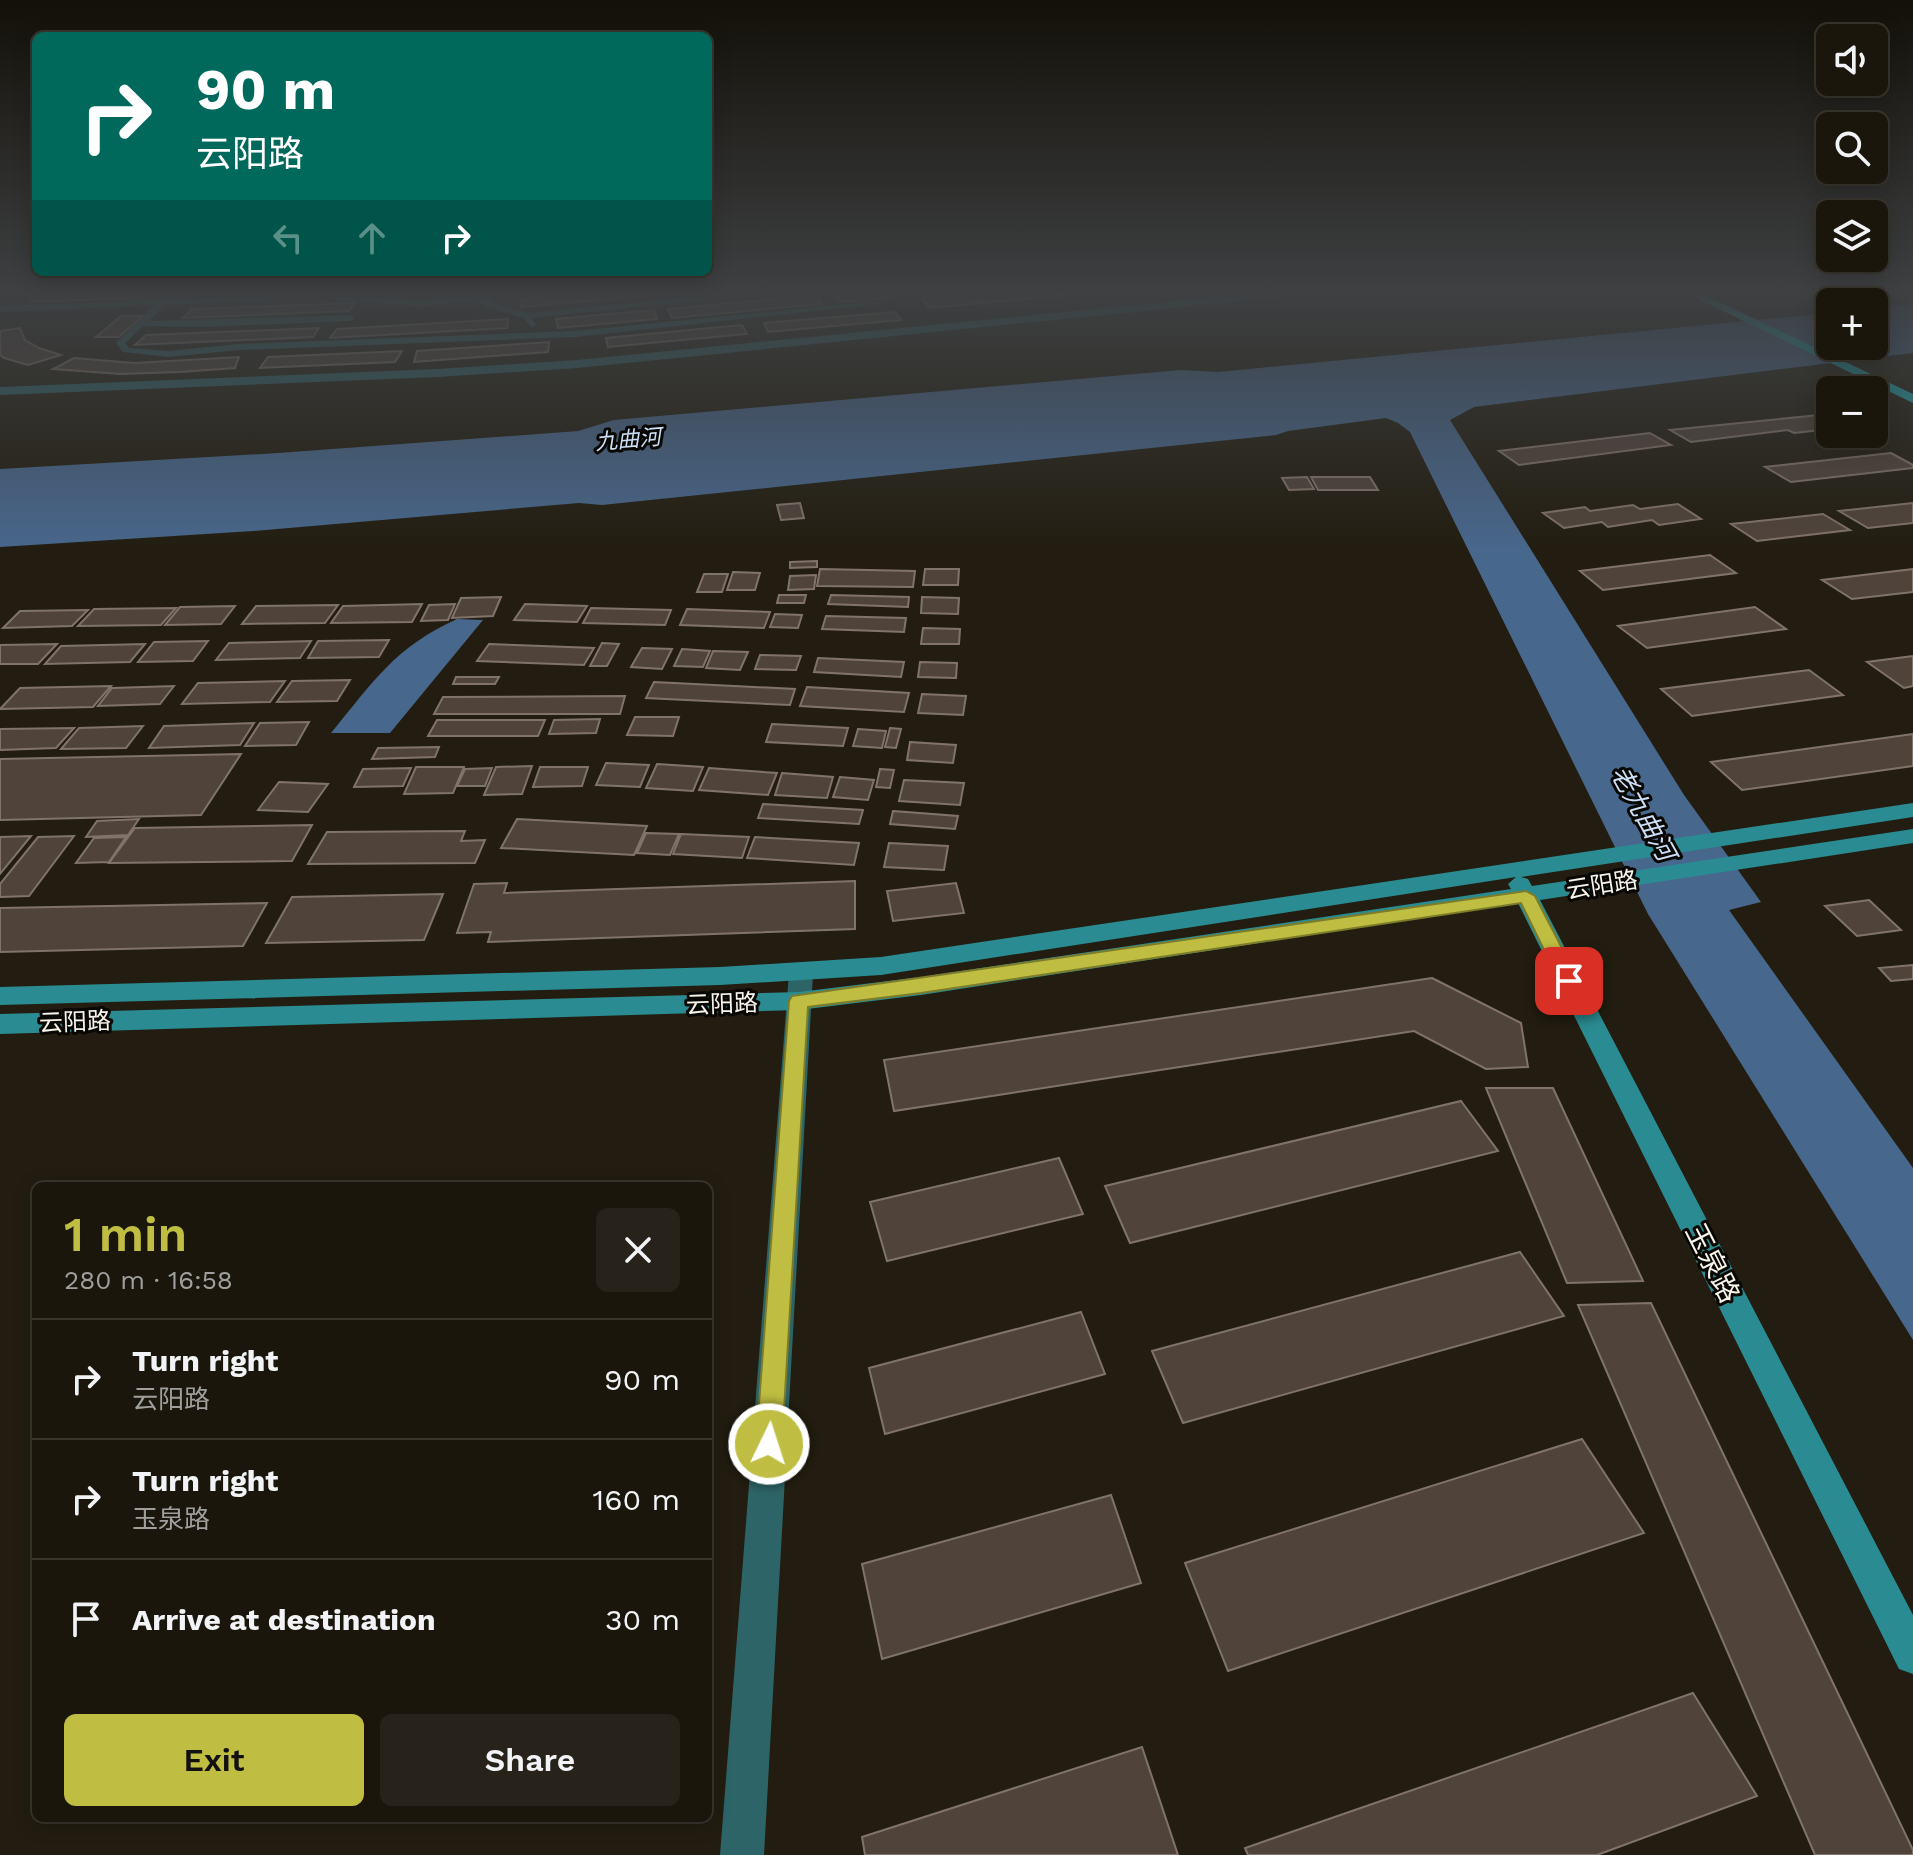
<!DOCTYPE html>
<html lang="en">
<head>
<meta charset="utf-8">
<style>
  body { margin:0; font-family:"Work Sans","Noto Sans SC",sans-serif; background:#27231a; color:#f1f3f6; height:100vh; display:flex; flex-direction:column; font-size:30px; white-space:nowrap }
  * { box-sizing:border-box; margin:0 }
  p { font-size:26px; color:#9f9f9d }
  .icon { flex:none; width:44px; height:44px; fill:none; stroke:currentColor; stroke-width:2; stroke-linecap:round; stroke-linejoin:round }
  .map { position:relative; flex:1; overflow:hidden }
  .drawer { position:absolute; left:32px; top:1182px; width:680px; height:640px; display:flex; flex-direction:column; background:#1a160c; border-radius:12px; box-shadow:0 4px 20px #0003,0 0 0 2px #38352d }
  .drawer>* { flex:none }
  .hud { position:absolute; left:32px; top:32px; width:680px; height:244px; border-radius:12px; box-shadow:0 4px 20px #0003,0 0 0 2px #38352d; background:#00695c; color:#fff; overflow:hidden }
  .controls { position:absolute; left:1816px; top:24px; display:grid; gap:16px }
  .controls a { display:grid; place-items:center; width:72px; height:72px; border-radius:12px; background:#1a160c; box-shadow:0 4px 20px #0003,0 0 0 2px #38352d; font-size:40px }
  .pin { position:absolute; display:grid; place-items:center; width:68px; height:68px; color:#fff; margin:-34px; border-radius:16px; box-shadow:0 4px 12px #0006 }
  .me { position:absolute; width:88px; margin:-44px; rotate:4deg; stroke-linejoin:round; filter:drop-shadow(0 0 6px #0008) }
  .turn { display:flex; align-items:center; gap:28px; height:168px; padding:0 32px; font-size:36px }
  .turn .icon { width:104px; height:104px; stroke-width:2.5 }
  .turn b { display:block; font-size:56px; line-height:68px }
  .lanes { display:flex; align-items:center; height:76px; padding:0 32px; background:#0003; justify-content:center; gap:40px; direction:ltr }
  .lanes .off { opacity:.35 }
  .round { display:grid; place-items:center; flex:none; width:84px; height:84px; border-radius:12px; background:#27231a }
  .headline { display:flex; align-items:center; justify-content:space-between; height:136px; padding:0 32px }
  h1 { font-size:48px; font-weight:600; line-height:60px; color:#bfbe42 }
  .cta { display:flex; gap:16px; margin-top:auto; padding:16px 32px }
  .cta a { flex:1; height:92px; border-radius:12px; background:#bfbe42; color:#111; font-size:32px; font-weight:600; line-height:92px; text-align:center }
  .cta a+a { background:#27231a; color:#f1f3f6 }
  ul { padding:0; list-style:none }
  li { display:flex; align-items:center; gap:24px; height:120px; padding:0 32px; border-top:2px solid #38352d }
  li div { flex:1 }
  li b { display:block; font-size:30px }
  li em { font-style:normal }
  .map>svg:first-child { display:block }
</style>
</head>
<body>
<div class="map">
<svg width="1913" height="1855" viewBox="0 0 1913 1855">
  <rect width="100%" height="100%" fill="#221d10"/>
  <path fill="#48678c" d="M 1913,304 L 1913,353 L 1474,407 L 1450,420 L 1684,795 L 1761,902 L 1729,910 L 1913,1168 L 1913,1340 L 1648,914 L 1410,432 L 1398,423 L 1386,418 L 1288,431 L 1276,435 L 602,505 L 579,503 L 253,531 L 0,547 L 0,469 L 278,453 L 578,431 L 614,420 L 1181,370 L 1218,372 L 1830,313 L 1830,346 L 1874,346 L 1874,308 Z
    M 457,619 L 483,620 L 390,733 L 331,733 C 374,681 394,648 457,619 Z"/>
  <path fill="#50433a" stroke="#827369" stroke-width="2" d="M 167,291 L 160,297 L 31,302 L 41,294 Z
    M 186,291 L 301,291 L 181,296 Z
    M 388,291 L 461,291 L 388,298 Z
    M 606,291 L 664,291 L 665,294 L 521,307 L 520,299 Z
    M 885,291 L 890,298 L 840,302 L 834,295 Z
    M 935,291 L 983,292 L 1108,291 L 930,308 L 921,298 L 939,296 Z
    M 816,295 L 822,304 L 672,318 L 668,309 Z
    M 355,303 L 349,311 L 183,318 L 192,309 Z
    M 654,310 L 657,319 L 558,328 L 556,319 Z
    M 895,312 L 901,320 L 768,332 L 764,323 Z
    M 121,316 L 143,316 L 119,337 L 96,337 Z
    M 508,319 L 507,328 L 330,338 L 337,329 Z
    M 742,325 L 747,334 L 608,347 L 606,338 Z
    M 20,328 L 25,340 L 39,348 L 61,355 L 28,365 L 4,358 L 0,355 L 0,331 Z
    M 319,328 L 313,337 L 135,345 L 146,335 Z
    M 549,342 L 548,352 L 414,362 L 417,351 Z
    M 402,351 L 395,362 L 260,368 L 268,357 Z
    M 239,357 L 235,368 L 180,372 L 120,374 L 53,369 L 74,358 L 134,363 Z
    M 1819,415 L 1830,420 L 1830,429 L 1794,433 L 1788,430 L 1691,442 L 1670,430 Z
    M 1650,433 L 1671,445 L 1519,465 L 1499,451 Z
    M 1891,453 L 1913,465 L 1913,468 L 1791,482 L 1765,467 Z
    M 1307,477 L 1314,489 L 1289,490 L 1282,478 Z
    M 1311,477 L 1370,477 L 1378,490 L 1318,490 Z
    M 800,503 L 804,518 L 781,520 L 777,505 Z
    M 1913,503 L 1913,523 L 1868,528 L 1839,511 Z
    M 1678,504 L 1701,519 L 1659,525 L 1652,520 L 1608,527 L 1602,522 L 1564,528 L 1543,513 L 1585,507 L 1590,511 L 1633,505 L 1640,509 Z
    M 1823,514 L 1850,530 L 1757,541 L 1731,524 Z
    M 1710,555 L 1736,573 L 1603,590 L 1580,571 Z
    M 817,561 L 817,567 L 790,568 L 790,562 Z
    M 820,569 L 915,571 L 913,587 L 817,586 Z
    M 925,569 L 959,569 L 958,585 L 923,585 Z
    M 1913,569 L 1913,592 L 1852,599 L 1822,580 Z
    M 733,572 L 760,573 L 755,590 L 727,590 Z
    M 704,574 L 728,574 L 722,592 L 697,592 Z
    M 816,575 L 814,589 L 788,590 L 790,576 Z
    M 779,595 L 806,595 L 804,603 L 777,603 Z
    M 831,595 L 909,597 L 908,607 L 828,604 Z
    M 501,597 L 493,616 L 452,618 L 461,598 Z
    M 922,597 L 959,598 L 958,614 L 921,613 Z
    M 422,604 L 412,622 L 331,623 L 343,606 Z
    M 455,604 L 448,620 L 421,621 L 429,605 Z
    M 525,604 L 587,606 L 577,622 L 514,620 Z
    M 338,605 L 325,623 L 242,624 L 256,606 Z
    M 235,606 L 221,624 L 165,625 L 180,607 Z
    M 1755,607 L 1786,629 L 1647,648 L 1618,626 Z
    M 176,608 L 161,625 L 78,626 L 94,609 Z
    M 591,608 L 671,610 L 665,625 L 583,623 Z
    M 687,609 L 770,612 L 764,628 L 680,625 Z
    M 88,610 L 72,626 L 3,628 L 20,611 Z
    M 775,614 L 802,615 L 798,628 L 770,627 Z
    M 826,616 L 906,618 L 904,632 L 822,629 Z
    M 923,628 L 960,629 L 959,644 L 921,644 Z
    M 389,640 L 379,657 L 308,658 L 318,641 Z
    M 208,641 L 193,661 L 138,662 L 154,642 Z
    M 311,641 L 300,658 L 216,660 L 229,643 Z
    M 602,643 L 619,644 L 607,666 L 590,666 Z
    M 57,644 L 38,664 L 0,664 L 0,645 Z
    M 145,644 L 130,662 L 45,664 L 61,646 Z
    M 489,644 L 594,648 L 584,665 L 477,661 Z
    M 642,648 L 672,649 L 662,669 L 631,667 Z
    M 682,649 L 710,651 L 703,667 L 674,666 Z
    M 713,651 L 748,652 L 740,670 L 706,668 Z
    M 760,655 L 801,656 L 796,670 L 755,669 Z
    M 1913,656 L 1913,686 L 1904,688 L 1867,662 Z
    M 818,658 L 904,662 L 901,677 L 814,672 Z
    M 920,662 L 957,663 L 956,678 L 918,677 Z
    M 1809,670 L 1843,695 L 1692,716 L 1661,689 Z
    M 456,677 L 499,677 L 495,684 L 453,684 Z
    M 350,680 L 337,701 L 277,702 L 292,681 Z
    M 285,681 L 270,702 L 182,704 L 198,683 Z
    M 654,682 L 795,689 L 790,705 L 646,698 Z
    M 111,686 L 93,707 L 0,709 L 20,688 Z
    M 174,686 L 160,704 L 98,706 L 112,688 Z
    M 807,687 L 909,693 L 904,712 L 800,706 Z
    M 922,694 L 966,696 L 963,715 L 918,713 Z
    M 625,696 L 620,714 L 434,714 L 443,697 Z
    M 635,717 L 679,717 L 673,736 L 627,735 Z
    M 600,719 L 596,733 L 549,734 L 554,720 Z
    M 437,720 L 545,720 L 538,736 L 428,736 Z
    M 309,722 L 296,745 L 245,746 L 260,723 Z
    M 254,723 L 240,745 L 149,748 L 164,726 Z
    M 772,724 L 848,728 L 843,746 L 766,742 Z
    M 143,726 L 126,748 L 61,749 L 79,728 Z
    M 74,728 L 56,748 L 0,750 L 0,729 Z
    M 890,728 L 901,729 L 896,748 L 885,747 Z
    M 858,729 L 886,731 L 882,748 L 853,746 Z
    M 1913,734 L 1913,766 L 1742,790 L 1711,762 Z
    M 910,742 L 956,745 L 953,763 L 907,760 Z
    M 439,747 L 435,757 L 372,759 L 378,748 Z
    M 241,754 L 201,815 L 0,820 L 0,759 Z
    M 606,763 L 649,765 L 640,787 L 596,785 Z
    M 657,764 L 703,767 L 693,791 L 646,788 Z
    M 532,766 L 522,794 L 484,795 L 496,767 Z
    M 416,767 L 464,767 L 453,793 L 404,794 Z
    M 540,767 L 588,767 L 582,786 L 533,787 Z
    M 411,768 L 403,786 L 354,787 L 363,769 Z
    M 492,768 L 485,786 L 457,786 L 465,769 Z
    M 709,768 L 777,773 L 768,795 L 699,790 Z
    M 880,769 L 894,770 L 890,788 L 876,787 Z
    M 782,773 L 833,777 L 827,798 L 775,795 Z
    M 840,777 L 874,780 L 868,800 L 833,797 Z
    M 904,780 L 964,783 L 960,805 L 899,801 Z
    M 279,782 L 328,784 L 308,812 L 258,810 Z
    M 763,804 L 863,810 L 859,824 L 758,818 Z
    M 893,811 L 958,816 L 955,829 L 890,824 Z
    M 139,819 L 128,835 L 86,837 L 97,821 Z
    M 517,819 L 647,826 L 634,855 L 501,848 Z
    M 312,825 L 292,861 L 109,863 L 135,828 Z
    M 465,831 L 461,841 L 485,840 L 475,863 L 308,864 L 327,832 Z
    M 646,833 L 679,834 L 670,855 L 637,853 Z
    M 681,834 L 749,837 L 742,858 L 673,854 Z
    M 31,836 L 0,874 L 0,837 Z
    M 74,836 L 29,896 L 0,897 L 0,884 L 38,837 Z
    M 126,837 L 109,862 L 76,863 L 94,838 Z
    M 755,837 L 859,843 L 854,865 L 747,858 Z
    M 889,843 L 948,846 L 944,870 L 884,867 Z
    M 855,881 L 855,929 L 488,942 L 491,932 L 457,933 L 474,884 L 507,883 L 504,893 Z
    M 956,883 L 964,913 L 893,921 L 887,891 Z
    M 443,894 L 424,940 L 266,943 L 292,897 Z
    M 1869,900 L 1901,930 L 1857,936 L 1825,906 Z
    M 267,903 L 243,946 L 0,952 L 0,908 Z
    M 1913,965 L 1913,979 L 1891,981 L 1879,968 Z
    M 1432,978 L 1521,1023 L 1528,1067 L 1486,1069 L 1414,1031 L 894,1111 L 884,1060 Z
    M 1486,1088 L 1553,1088 L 1643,1281 L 1567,1283 Z
    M 1461,1101 L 1498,1151 L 1130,1243 L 1105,1186 Z
    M 1059,1158 L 1083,1214 L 887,1261 L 870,1202 Z
    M 1520,1252 L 1564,1316 L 1183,1423 L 1152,1351 Z
    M 1651,1303 L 1913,1850 L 1913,1855 L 1815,1855 L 1578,1305 Z
    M 1081,1312 L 1105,1374 L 885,1434 L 869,1368 Z
    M 1582,1439 L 1644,1533 L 1228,1671 L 1185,1563 Z
    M 1111,1495 L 1141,1583 L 882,1659 L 862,1564 Z
    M 1693,1693 L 1757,1796 L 1597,1855 L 1248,1855 L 1245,1848 Z
    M 1142,1747 L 1178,1855 L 865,1855 L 862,1837 Z"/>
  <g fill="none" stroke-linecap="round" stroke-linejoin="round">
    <path fill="#2d6467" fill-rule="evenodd" d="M 170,291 L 179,291 L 171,300 L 318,294 L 422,301 L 482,293 L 527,291 L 488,298 L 490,302 L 526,313 L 757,291 L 789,291 L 532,318 L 536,325 L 532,328 L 523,318 L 484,306 L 480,299 L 422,307 L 318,298 L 165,305 L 149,321 L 351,315 L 355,318 L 351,321 L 202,327 L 143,326 L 125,343 L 129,348 L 169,351 L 238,344 L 575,331 L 877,301 L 881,304 L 575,337 L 238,350 L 169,357 L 123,352 L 116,343 L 155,305 L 0,312 L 0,306 L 161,300 Z"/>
    <path fill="#2d6467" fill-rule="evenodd" d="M 1276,291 L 1317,291 L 1312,294 L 577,368 L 437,377 L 0,395 L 0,387 L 437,369 L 577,360 Z
      M 801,964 L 810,967 L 813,973 L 764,1855 L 720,1855 L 789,973 L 792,967 Z"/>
    <path fill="#2a8c92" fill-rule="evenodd" d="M 1913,803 L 1913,817 L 1521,877 L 1528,879 L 1532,886 L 1913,829 L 1913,843 L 1540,900 L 1913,1615 L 1913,1674 L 1899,1669 L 1518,903 L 921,995 L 799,1010 L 0,1034 L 0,1014 L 799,992 L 921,977 L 1511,889 L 1508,884 L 1516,877 L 881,975 L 720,985 L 0,1005 L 0,987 L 720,967 L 881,957 Z"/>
    <path fill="#1fabb3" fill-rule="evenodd" d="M 1682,291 L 1696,291 L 1913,394 L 1913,403 Z"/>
  </g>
  <linearGradient id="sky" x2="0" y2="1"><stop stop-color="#131009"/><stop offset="0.53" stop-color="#3e4042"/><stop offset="1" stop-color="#3e4042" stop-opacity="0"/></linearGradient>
  <rect width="1913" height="551" fill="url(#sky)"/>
  <path fill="#bfbe42" stroke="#7c7c2b" stroke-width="2" d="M 1526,891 L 1535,896 L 1579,981 L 1576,986 L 1562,986 L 1521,903 L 921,993 L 808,1007 L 782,1444 L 778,1453 L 769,1457 L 760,1453 L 756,1444 L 789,1001 L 792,996 Z"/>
  <g text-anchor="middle" stroke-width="6" stroke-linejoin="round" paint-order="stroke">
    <g font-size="22" font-style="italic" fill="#cbdff7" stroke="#090703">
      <text transform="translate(628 439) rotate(-5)" y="8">九曲河</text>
    </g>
    <g font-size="24" fill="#f7f4eb" stroke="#090703">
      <text transform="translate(1602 885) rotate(-9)" y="8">云阳路</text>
      <text transform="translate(722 1004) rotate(-2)" y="8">云阳路</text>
      <text transform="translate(75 1022) rotate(-2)" y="8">云阳路</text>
    </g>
    <g font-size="26" font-style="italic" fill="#cbdff7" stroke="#090703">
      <text transform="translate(1643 813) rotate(61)" y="9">老九曲河</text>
    </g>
    <g font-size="28" fill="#f7f4eb" stroke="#090703">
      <text transform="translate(1713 1263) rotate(63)" y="10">玉泉路</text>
    </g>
  </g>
</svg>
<div class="controls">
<a><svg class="icon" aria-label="sound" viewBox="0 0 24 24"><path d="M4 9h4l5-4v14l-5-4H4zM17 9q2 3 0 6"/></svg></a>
<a><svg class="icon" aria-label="search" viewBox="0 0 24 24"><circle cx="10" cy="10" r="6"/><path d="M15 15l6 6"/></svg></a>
<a><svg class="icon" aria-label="layers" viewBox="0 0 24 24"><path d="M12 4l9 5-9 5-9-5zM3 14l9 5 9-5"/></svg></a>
<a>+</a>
<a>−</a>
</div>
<div class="pin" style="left:1569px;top:981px;background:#d93025"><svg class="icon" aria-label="arrive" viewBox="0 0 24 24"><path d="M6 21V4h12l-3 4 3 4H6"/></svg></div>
<svg class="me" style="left:769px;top:1444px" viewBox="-20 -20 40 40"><circle r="17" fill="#bfbe42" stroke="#fff" stroke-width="3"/><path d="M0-11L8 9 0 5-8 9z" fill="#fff"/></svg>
<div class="hud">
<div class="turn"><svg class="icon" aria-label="right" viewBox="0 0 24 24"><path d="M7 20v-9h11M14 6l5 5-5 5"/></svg><div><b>90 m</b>云阳路</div></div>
<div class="lanes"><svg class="icon off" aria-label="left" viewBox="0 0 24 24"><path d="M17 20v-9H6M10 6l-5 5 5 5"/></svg><svg class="icon off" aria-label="ahead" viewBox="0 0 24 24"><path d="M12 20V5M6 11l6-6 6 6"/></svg><svg class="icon" aria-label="right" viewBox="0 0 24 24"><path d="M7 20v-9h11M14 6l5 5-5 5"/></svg></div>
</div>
<section class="drawer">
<div class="headline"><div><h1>1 min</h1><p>280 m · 16:58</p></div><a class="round"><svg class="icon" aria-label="close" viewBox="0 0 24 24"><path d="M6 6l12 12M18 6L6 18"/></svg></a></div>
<ul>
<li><svg class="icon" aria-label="right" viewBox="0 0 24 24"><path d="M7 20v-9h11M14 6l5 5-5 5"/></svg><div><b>Turn right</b><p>云阳路</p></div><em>90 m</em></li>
<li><svg class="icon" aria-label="right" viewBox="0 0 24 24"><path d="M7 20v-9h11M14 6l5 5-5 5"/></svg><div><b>Turn right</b><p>玉泉路</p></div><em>160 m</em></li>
<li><svg class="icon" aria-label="arrive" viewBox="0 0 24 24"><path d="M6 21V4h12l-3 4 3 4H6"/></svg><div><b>Arrive at destination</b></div><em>30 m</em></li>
</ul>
<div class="cta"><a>Exit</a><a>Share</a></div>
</section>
</div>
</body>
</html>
